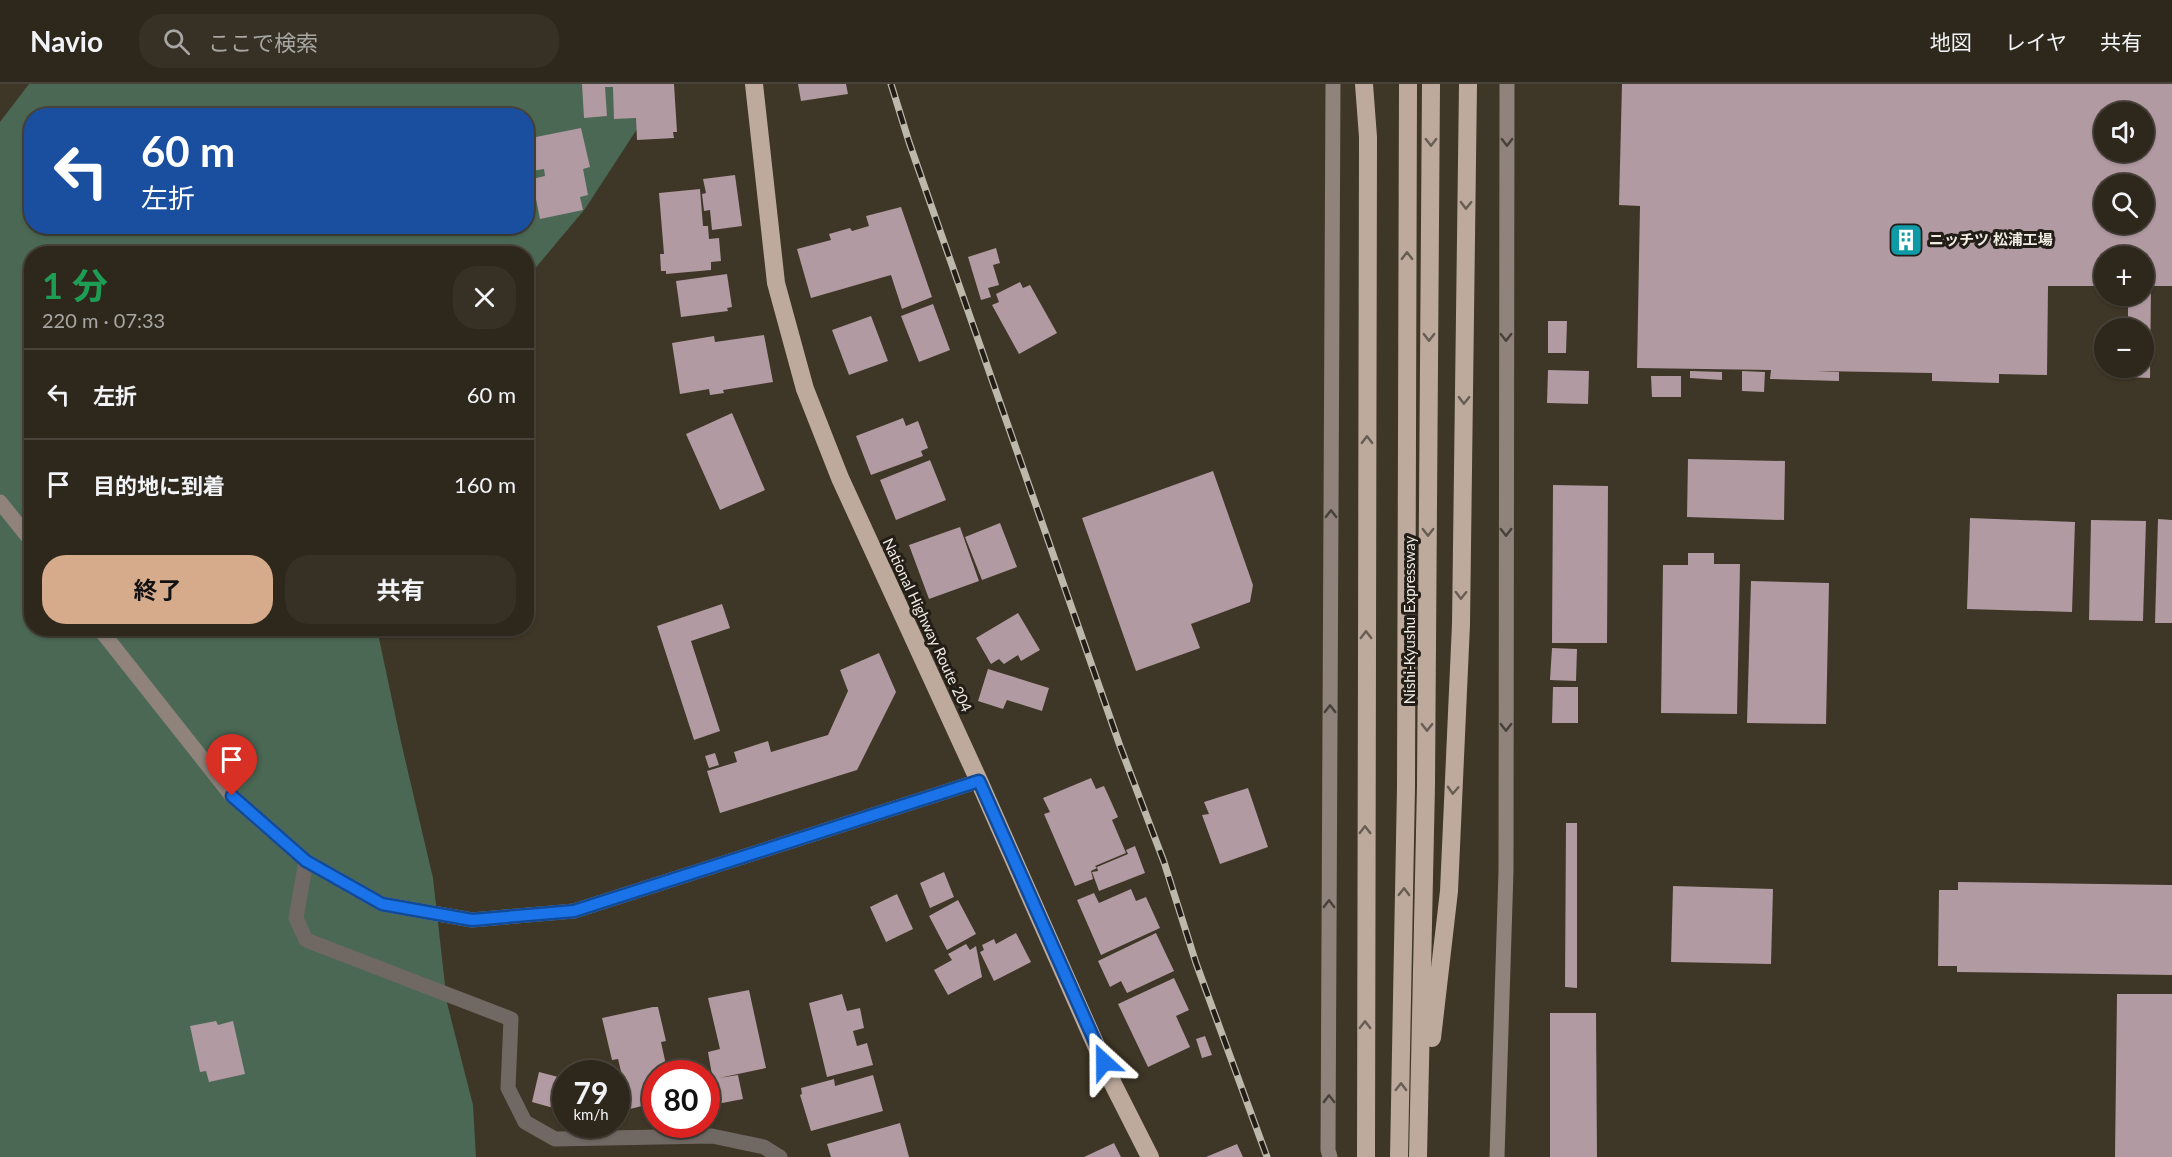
<!DOCTYPE html>
<html lang="ja">
<head>
<meta charset="utf-8">
<style>
  body { margin:0; font-family:Lato,"Noto Sans JP",sans-serif; background:#363025; color:#f1f3f6; height:100vh; display:flex; flex-direction:column; font-size:22px; white-space:nowrap }
  * { box-sizing:border-box; margin:0 }
  p { font-size:20px; color:#a7a6a3 }
  .icon { flex:none; width:33px; height:33px; fill:none; stroke:currentColor; stroke-width:2; stroke-linecap:round; stroke-linejoin:round }
  .map { position:relative; flex:1; overflow:hidden }
  .drawer { position:absolute; left:24px; top:162px; width:510px; height:390px; display:flex; flex-direction:column; background:#2e281c; border-radius:24px; box-shadow:0 2px 4px #0004,0 0 0 2px #49443b }
  .drawer>* { flex:none }
  .top-card { position:absolute; left:24px; top:24px; width:510px; height:126px; border-radius:24px; box-shadow:0 2px 4px #0004,0 0 0 2px #49443b; background:#1a4fa0; color:#fff; overflow:hidden }
  .buttons { position:absolute; left:2094px; top:18px; display:grid; gap:12px }
  .buttons a { display:grid; place-items:center; width:60px; height:60px; border-radius:50%; background:#2e281c; box-shadow:0 2px 4px #0004,0 0 0 2px #49443b; font-size:30px }
  .speed { position:absolute; left:552px; top:976px; display:flex; gap:12px; font-size:30px; font-weight:700; text-align:center }
  .speed>* { display:grid; place-content:center; width:78px; height:78px; border-radius:50%; background:#2e281c; box-shadow:0 2px 4px #0004,0 0 0 2px #49443b; line-height:1 }
  .speed small { font-size:15px; font-weight:400 }
  .speed .limit { border:9px solid #d22; background:#fff; color:#111 }
  .pin { position:absolute; display:grid; place-items:center; width:51px; height:51px; color:#fff; margin:-62px -26px; border-radius:50% 50% 50% 0; rotate:-45deg; box-shadow:0 0 6px #0007 }
  .pin .icon { rotate:45deg }
  .me { position:absolute; width:66px; margin:-33px; rotate:336deg; stroke-linejoin:round; filter:drop-shadow(0 0 4px #0008) }
  .turn { display:flex; align-items:center; gap:21px; height:126px; padding:0 18px; font-size:27px }
  .turn .icon { width:78px; height:78px; stroke-width:2.5 }
  .turn b { display:block; font-size:42px; line-height:51px }
  .round { display:grid; place-items:center; flex:none; width:63px; height:63px; border-radius:24px; background:#363025 }
  .overview { display:flex; align-items:center; justify-content:space-between; height:102px; padding:0 18px }
  h1 { font-size:36px; font-weight:700; line-height:45px; color:#1e9e55 }
  .action { display:flex; gap:12px; margin-top:auto; padding:12px 18px }
  .action a { flex:1; height:69px; border-radius:24px; background:#d6ab8b; color:#111; font-size:24px; font-weight:700; line-height:69px; text-align:center }
  .action a+a { background:#363025; color:#f1f3f6 }
  ul { padding:0; list-style:none }
  li { display:flex; align-items:center; gap:18px; height:90px; padding:0 18px; border-top:2px solid #49443b }
  li div { flex:1 }
  li b { display:block; font-size:22px }
  li em { font-style:normal }
  header { display:flex; align-items:center; gap:36px; box-sizing:border-box; height:84px; padding:0 30px; background:#2e281c; border-bottom:2px solid #49443b }
  header strong { font-size:28px }
  nav { display:flex; gap:33px; margin-inline-start:auto; font-size:21px }
  .search { width:420px; height:54px; background:#363025; display:flex; align-items:center; gap:15px; box-sizing:border-box; padding:0 21px; border-radius:24px; color:#a7a6a3; font-size:22px }
  .map>svg:first-child { display:block }
</style>
</head>
<body>
<header>
<strong>Navio</strong>
<div class="search"><svg class="icon" aria-label="search" viewBox="0 0 24 24"><circle cx="10" cy="10" r="6"/><path d="M15 15l6 6"/></svg>ここで検索</div>
<nav><a>地図</a><a>レイヤ</a><a>共有</a></nav>
</header>
<div class="map">
<svg width="2172" height="1073" viewBox="0 0 2172 1073">
  <rect width="100%" height="100%" fill="#3e3626"/>
  <path fill="#4b6854" fill-rule="evenodd" d="M 29,0 L 662,0 L 650,25 L 585,125 L 527,194 L 526,170 L 32,170 L 32,544 L 377,545 L 401,658 L 433,794 L 447,919 L 473,1021 L 476,1073 L 0,1073 L 0,38 ZM 32,32 L 526,32 L 526,142 L 32,142 Z"/>
  <path fill="#b19aa2" fill-rule="evenodd" d="M 582,0 L 674,0 L 677,48 L 673,48 L 674,54 L 637,56 L 636,34 L 614,35 L 613,3 L 605,3 L 607,32 L 584,34 Z
    M 798,0 L 846,0 L 848,10 L 801,17 Z
    M 1622,0 L 2172,0 L 2172,202 L 2151,202 L 2150,294 L 2127,293 L 2127,284 L 2144,284 L 2144,244 L 2128,244 L 2128,212 L 2144,212 L 2144,172 L 2104,172 L 2104,202 L 2048,202 L 2047,291 L 1999,290 L 1999,299 L 1932,297 L 1932,289 L 1817,287 L 1839,288 L 1839,297 L 1770,295 L 1771,286 L 1637,284 L 1640,122 L 1619,121 ZM 2104,28 L 2144,28 L 2144,68 L 2104,68 ZM 2104,100 L 2144,100 L 2144,140 L 2104,140 Z
    M 581,44 L 590,83 L 583,85 L 588,111 L 580,113 L 583,126 L 540,135 L 532,95 L 545,92 L 544,85 L 531,87 L 526,55 Z
    M 735,91 L 742,142 L 712,146 L 710,126 L 704,127 L 702,110 L 706,109 L 703,95 Z
    M 700,105 L 703,142 L 708,142 L 709,155 L 719,154 L 721,177 L 711,178 L 711,186 L 666,190 L 666,187 L 661,187 L 660,170 L 664,170 L 659,109 Z
    M 901,123 L 932,213 L 902,225 L 891,191 L 811,214 L 797,165 L 831,156 L 829,150 L 850,144 L 852,147 L 869,142 L 866,132 Z
    M 996,164 L 1000,179 L 993,181 L 999,201 L 988,204 L 991,213 L 981,216 L 968,173 Z
    M 727,190 L 732,223 L 727,224 L 728,227 L 681,233 L 676,197 Z
    M 1020,198 L 1023,204 L 1030,201 L 1057,249 L 1019,270 L 992,221 L 999,218 L 996,210 Z
    M 933,220 L 950,266 L 919,278 L 901,232 Z
    M 871,232 L 888,277 L 849,291 L 832,246 Z
    M 1548,237 L 1567,237 L 1566,269 L 1548,269 Z
    M 764,251 L 773,298 L 723,306 L 724,309 L 710,311 L 709,305 L 680,310 L 672,259 L 714,252 L 715,258 Z
    M 1548,286 L 1589,287 L 1588,320 L 1547,319 Z
    M 1690,287 L 1722,288 L 1722,296 L 1690,294 Z
    M 1742,287 L 1765,288 L 1764,308 L 1742,307 Z
    M 1651,292 L 1681,292 L 1681,313 L 1652,313 Z
    M 732,329 L 765,406 L 720,426 L 686,350 Z
    M 903,334 L 906,342 L 918,337 L 928,364 L 921,367 L 923,372 L 871,391 L 856,352 Z
    M 1688,375 L 1785,377 L 1784,436 L 1687,433 Z
    M 930,376 L 946,416 L 896,436 L 880,396 Z
    M 1213,387 L 1253,501 L 1250,518 L 1191,540 L 1200,564 L 1136,587 L 1082,434 Z
    M 1553,401 L 1608,402 L 1607,559 L 1552,559 Z
    M 1970,434 L 2075,438 L 2072,528 L 1967,525 Z
    M 2158,435 L 2172,436 L 2172,539 L 2155,539 Z
    M 2091,436 L 2146,437 L 2143,537 L 2089,536 Z
    M 1000,439 L 1017,483 L 982,496 L 965,453 Z
    M 960,443 L 979,497 L 929,515 L 909,461 Z
    M 1688,469 L 1714,469 L 1714,480 L 1740,480 L 1737,630 L 1661,629 L 1663,481 L 1688,481 Z
    M 1751,497 L 1829,499 L 1826,640 L 1747,639 Z
    M 722,520 L 730,544 L 691,557 L 720,647 L 694,656 L 657,542 Z
    M 1018,529 L 1040,566 L 1021,577 L 1018,571 L 1004,580 L 999,575 L 991,580 L 976,554 Z
    M 1552,564 L 1577,565 L 1576,597 L 1550,596 Z
    M 879,569 L 896,608 L 857,686 L 720,729 L 707,687 L 737,678 L 734,668 L 768,657 L 771,668 L 828,651 L 848,607 L 840,586 Z
    M 988,585 L 1049,604 L 1042,627 L 1007,616 L 1003,625 L 978,617 Z
    M 1553,603 L 1578,603 L 1578,639 L 1552,639 Z
    M 715,669 L 719,681 L 709,684 L 705,672 Z
    M 1091,694 L 1096,705 L 1104,702 L 1118,733 L 1112,736 L 1126,769 L 1095,782 L 1097,784 L 1091,787 L 1093,795 L 1075,802 L 1044,730 L 1050,728 L 1043,714 Z
    M 1248,704 L 1268,763 L 1220,780 L 1202,731 L 1209,730 L 1204,718 Z
    M 1566,739 L 1577,739 L 1577,904 L 1565,903 Z
    M 1135,762 L 1145,789 L 1099,807 L 1092,788 L 1098,787 L 1097,783 L 1128,770 L 1126,766 Z
    M 944,788 L 954,813 L 930,824 L 920,799 Z
    M 1958,798 L 2172,801 L 2172,891 L 1957,888 L 1957,882 L 1938,882 L 1939,806 L 1958,806 Z
    M 1673,802 L 1773,805 L 1771,880 L 1671,878 Z
    M 1131,805 L 1136,817 L 1146,813 L 1160,844 L 1101,871 L 1077,816 L 1094,809 L 1099,819 Z
    M 897,810 L 913,845 L 886,858 L 870,823 Z
    M 958,816 L 976,850 L 947,866 L 929,832 Z
    M 1016,849 L 1031,878 L 994,897 L 980,868 L 984,866 L 982,861 L 994,855 L 996,860 Z
    M 1156,849 L 1174,887 L 1127,909 L 1121,897 L 1110,903 L 1098,877 Z
    M 966,860 L 970,866 L 976,862 L 982,893 L 948,911 L 934,886 L 952,876 L 948,870 Z
    M 1174,894 L 1189,926 L 1176,932 L 1190,963 L 1148,983 L 1118,920 Z
    M 749,906 L 766,984 L 719,994 L 738,991 L 743,1015 L 717,1020 L 708,968 L 720,965 L 708,914 Z
    M 842,910 L 847,927 L 860,924 L 864,944 L 853,947 L 857,962 L 867,959 L 873,981 L 827,993 L 809,919 Z
    M 2117,910 L 2172,910 L 2172,1073 L 2115,1073 Z
    M 653,923 L 658,923 L 666,957 L 661,958 L 668,990 L 656,990 L 656,1028 L 648,1030 L 646,1021 L 630,1025 L 618,975 L 612,976 L 602,934 Z
    M 1550,929 L 1596,929 L 1597,1073 L 1550,1073 Z
    M 216,937 L 218,941 L 233,937 L 245,990 L 209,998 L 206,987 L 200,988 L 190,942 Z
    M 1205,952 L 1212,971 L 1202,974 L 1196,955 Z
    M 539,988 L 566,995 L 557,1025 L 532,1018 Z
    M 873,991 L 883,1027 L 811,1047 L 800,1011 L 802,1010 L 801,1004 L 834,995 L 835,1002 Z
    M 900,1039 L 909,1073 L 831,1073 L 827,1060 Z
    M 1114,1059 L 1121,1073 L 1084,1073 Z
    M 1237,1060 L 1243,1073 L 1206,1073 Z"/>
  <g fill="none" stroke-linecap="round" stroke-linejoin="round">
    <path stroke="#706863" stroke-width="15" d="M 306,777 L 296,834 L 306,856 L 511,935 L 508,1004 L 525,1038 L 555,1055 L 712,1052 L 764,1063 L 780,1073"/>
    <path stroke="#8f837b" stroke-width="15" d="M 0,418 L 32,458
      M 99,544 L 232,712 L 306,777 L 382,820 L 472,836 L 574,827 L 979,697
      M 1330,1073 L 1328,1066 L 1333,0
      M 1497,1073 L 1506,787 L 1507,0"/>
    <path stroke="#bdaa9d" stroke-width="18" d="M 754,0 L 776,199 L 805,305 L 840,394 L 979,697 L 1113,1000 L 1150,1073
      M 1364,0 L 1368,53 L 1366,1073
      M 1432,954 L 1449,807 L 1461,540 L 1468,0
      M 1399,1073 L 1406,704 L 1408,0
      M 1418,1073 L 1426,701 L 1431,0"/>
    <defs>
      <path id="rail" d="M 891,0 L 909,58 L 1120,662 L 1164,778 L 1196,879 L 1267,1073"/>
    </defs>
    <use href="#rail" stroke="#bdb8ac" stroke-width="7"/>
    <use href="#rail" stroke="#221e17" stroke-width="4.5" stroke-dasharray="14" stroke-linecap="butt"/>
  </g>
  <defs><path id="oneway-chevron" d="M-2-3.5L2.5 0L-2 3.5" fill="none" stroke-width="1.6" stroke-linecap="round" stroke-linejoin="round" transform="scale(1.5)"/></defs>
  <g stroke="#685d53">
    <use href="#oneway-chevron" transform="translate(1431 58) rotate(90)"/>
    <use href="#oneway-chevron" transform="translate(1466 121) rotate(91)"/>
    <use href="#oneway-chevron" transform="translate(1407 172) rotate(-90)"/>
    <use href="#oneway-chevron" transform="translate(1429 253) rotate(90)"/>
    <use href="#oneway-chevron" transform="translate(1464 316) rotate(91)"/>
    <use href="#oneway-chevron" transform="translate(1367 356) rotate(-90)"/>
    <use href="#oneway-chevron" transform="translate(1428 448) rotate(90)"/>
    <use href="#oneway-chevron" transform="translate(1461 511) rotate(91)"/>
    <use href="#oneway-chevron" transform="translate(1366 551) rotate(-90)"/>
    <use href="#oneway-chevron" transform="translate(1427 643) rotate(90)"/>
    <use href="#oneway-chevron" transform="translate(1453 706) rotate(93)"/>
    <use href="#oneway-chevron" transform="translate(1365 746) rotate(-90)"/>
    <use href="#oneway-chevron" transform="translate(1404 808) rotate(-89)"/>
    <use href="#oneway-chevron" transform="translate(1365 941) rotate(-90)"/>
    <use href="#oneway-chevron" transform="translate(1401 1003) rotate(-89)"/>
  </g>
  <g stroke="#48413a">
    <use href="#oneway-chevron" transform="translate(1507 58) rotate(90)"/>
    <use href="#oneway-chevron" transform="translate(1506 253) rotate(90)"/>
    <use href="#oneway-chevron" transform="translate(1331 430) rotate(-90)"/>
    <use href="#oneway-chevron" transform="translate(1506 448) rotate(90)"/>
    <use href="#oneway-chevron" transform="translate(1330 625) rotate(-90)"/>
    <use href="#oneway-chevron" transform="translate(1506 643) rotate(90)"/>
    <use href="#oneway-chevron" transform="translate(1329 820) rotate(-90)"/>
    <use href="#oneway-chevron" transform="translate(1329 1015) rotate(-90)"/>
  </g>
  <g fill="none" stroke-linecap="round" stroke-linejoin="round">
    <defs>
      <path id="route" d="M 232,712 L 306,777 L 382,820 L 472,836 L 574,827 L 979,697 L 1104,978"/>
    </defs>
    <use href="#route" stroke="#114b97" stroke-width="15"/>
    <use href="#route" stroke="#1a73e8" stroke-width="10"/>
  </g>
  <defs>
    <symbol id="building-square" viewBox="-11 -11 22 22"><rect x="-9" y="-9" width="18" height="18" rx="4" fill="#0f9aa8" stroke="#221e17"/><path d="M-4-6H4V6H1V3H-1V6H-4ZM-2.5-4.3h1.7v1.8h-1.7ZM.8-4.3h1.7v1.8H.8ZM-2.5-1h1.7V.8h-1.7ZM.8-1h1.7V.8H.8Z" fill="#fff"/></symbol>
  </defs>
  <g fill-rule="evenodd">
    <use href="#building-square" x="1887" y="137" width="38" height="38"/>
  </g>
  <g text-anchor="middle" stroke-width="6" stroke-linejoin="round" paint-order="stroke">
    <g font-size="15" font-weight="bold" fill="#f2ede3" stroke="#221e17" text-anchor="start">
      <text x="1929" y="161">ニッチツ 松浦工場</text>
    </g>
    <g font-size="15" fill="#f2ede3" stroke="#221e17">
      <text transform="translate(1410 536) rotate(-90)" y="5">Nishi-Kyushu Expressway</text>
      <text transform="translate(927 541) rotate(65)" y="5">National Highway Route 204</text>
    </g>
  </g>
</svg>
<div class="buttons">
<a><svg class="icon" aria-label="sound" viewBox="0 0 24 24"><path d="M4 9h4l5-4v14l-5-4H4zM17 9q2 3 0 6"/></svg></a>
<a><svg class="icon" aria-label="search" viewBox="0 0 24 24"><circle cx="10" cy="10" r="6"/><path d="M15 15l6 6"/></svg></a>
<a>+</a>
<a>−</a>
</div>
<div class="speed"><div>79<small>km/h</small></div><div class="limit">80</div></div>
<div class="pin" style="left:232px;top:712px;background:#d93025"><svg class="icon" aria-label="arrive" viewBox="0 0 24 24"><path d="M6 21V4h12l-3 4 3 4H6"/></svg></div>
<svg class="me" style="left:1104px;top:978px" viewBox="-20 -20 40 40"><path d="M0-17L14 15 0 8-14 15z" fill="#1a73e8" stroke="#fff" stroke-width="4"/></svg>
<div class="top-card">
<div class="turn"><svg class="icon" aria-label="left" viewBox="0 0 24 24"><path d="M17 20v-9H6M10 6l-5 5 5 5"/></svg><div><b>60 m</b>左折</div></div>
</div>
<section class="drawer">
<div class="overview"><div><h1>1 分</h1><p>220 m · 07:33</p></div><a class="round"><svg class="icon" aria-label="close" viewBox="0 0 24 24"><path d="M6 6l12 12M18 6L6 18"/></svg></a></div>
<ul>
<li><svg class="icon" aria-label="left" viewBox="0 0 24 24"><path d="M17 20v-9H6M10 6l-5 5 5 5"/></svg><div><b>左折</b></div><em>60 m</em></li>
<li><svg class="icon" aria-label="arrive" viewBox="0 0 24 24"><path d="M6 21V4h12l-3 4 3 4H6"/></svg><div><b>目的地に到着</b></div><em>160 m</em></li>
</ul>
<div class="action"><a>終了</a><a>共有</a></div>
</section>
</div>
</body>
</html>
